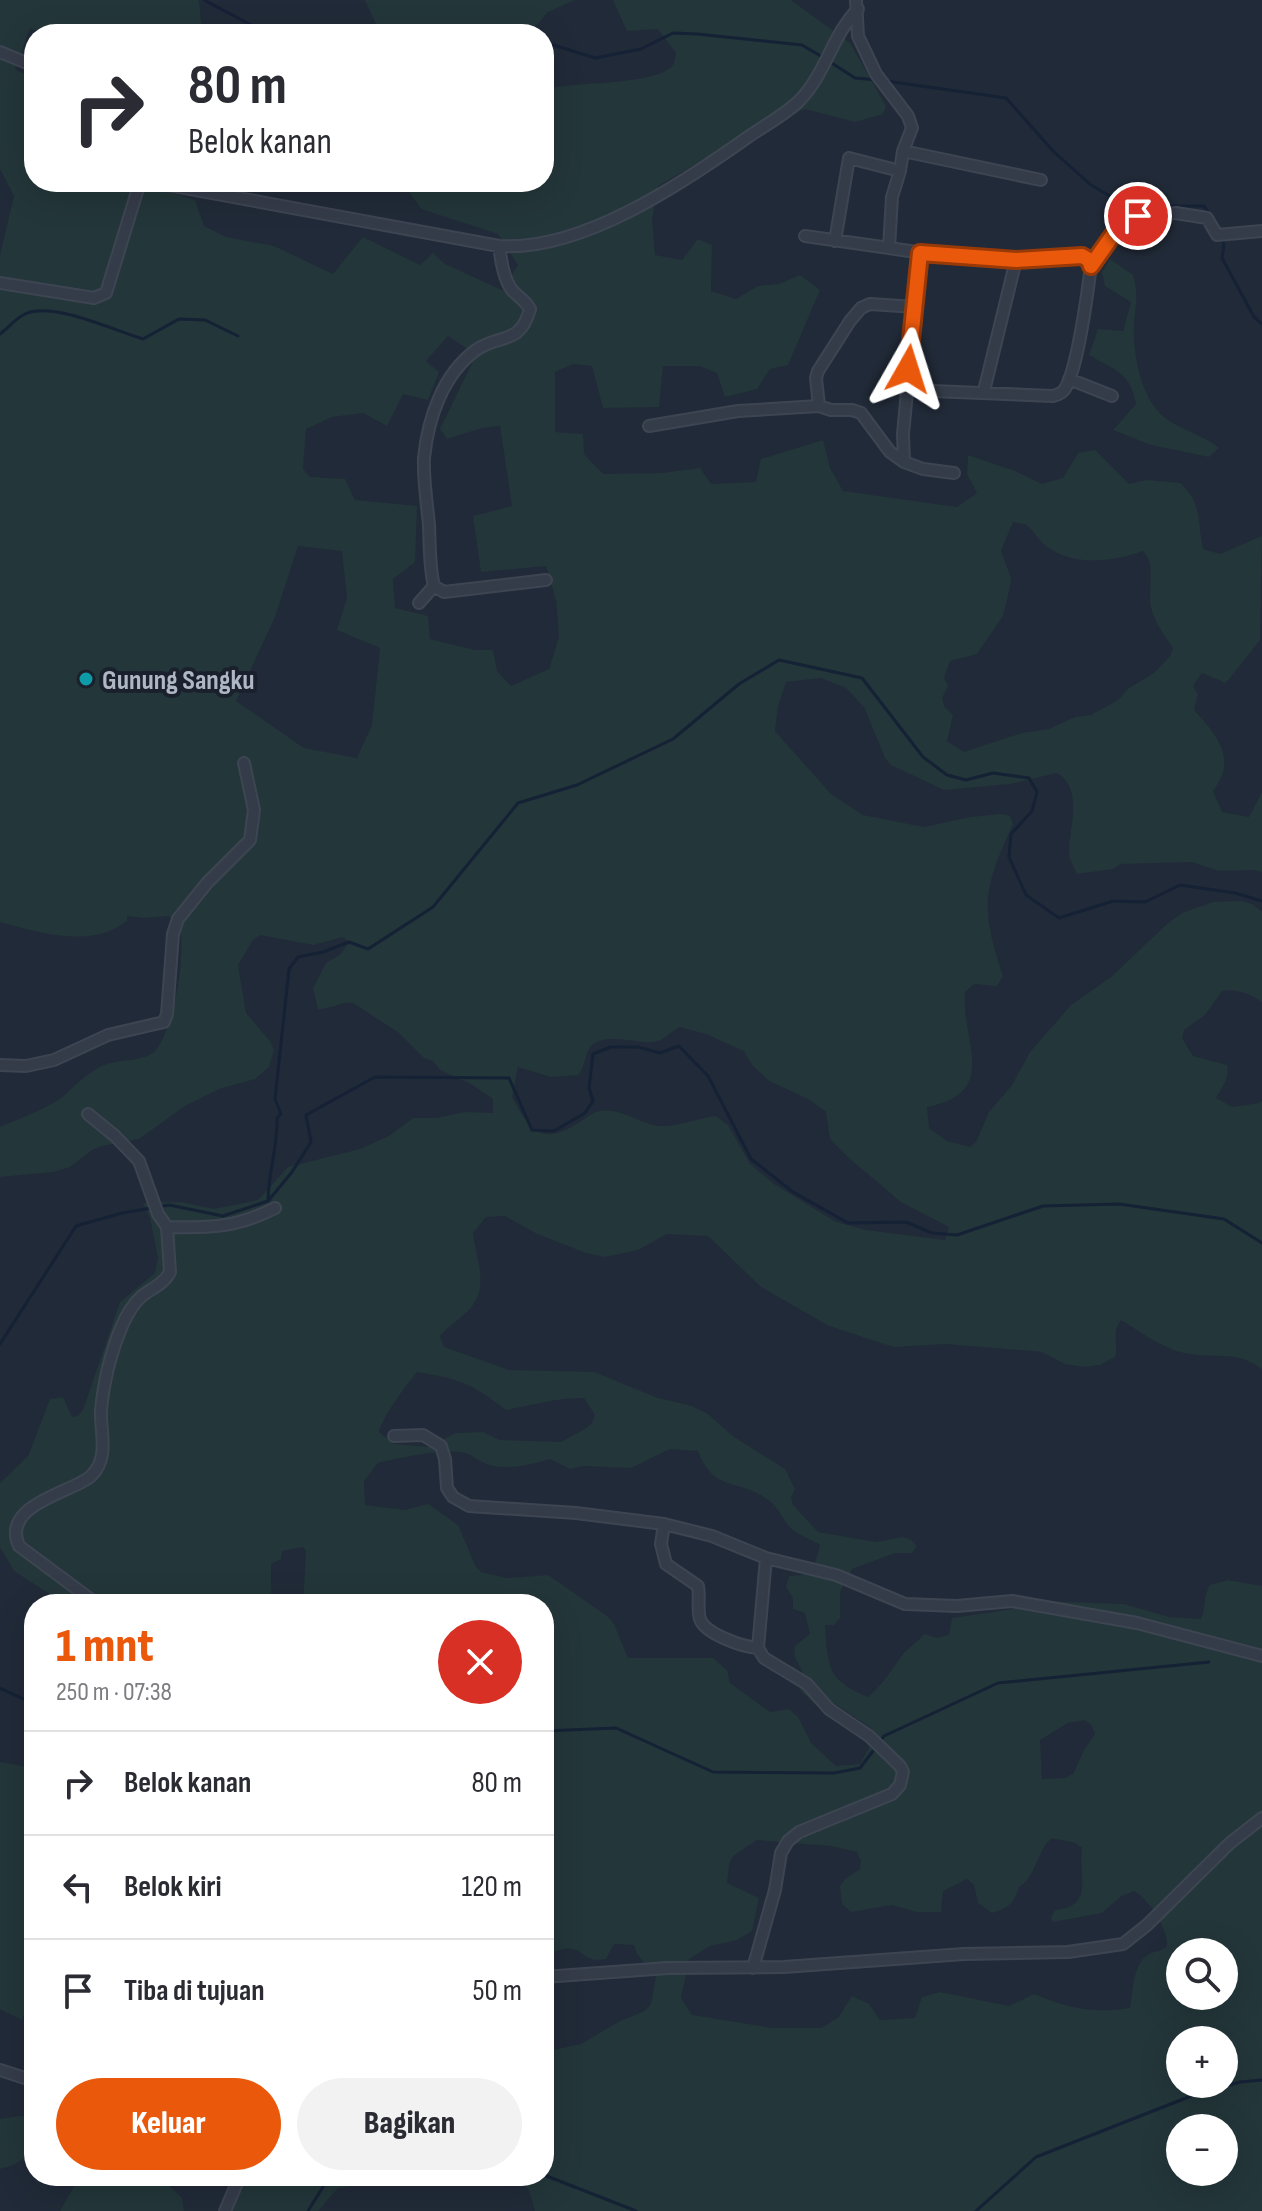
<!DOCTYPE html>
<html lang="id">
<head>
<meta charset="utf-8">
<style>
  body { margin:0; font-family:"Sofia Sans Condensed",sans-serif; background:#f2f2f3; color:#2b2b33; height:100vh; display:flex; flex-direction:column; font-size:30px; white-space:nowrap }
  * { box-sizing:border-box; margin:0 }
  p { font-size:26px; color:#7c7c81 }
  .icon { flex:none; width:44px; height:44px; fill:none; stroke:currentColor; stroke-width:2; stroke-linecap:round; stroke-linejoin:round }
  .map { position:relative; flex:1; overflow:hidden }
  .details { position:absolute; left:24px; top:1594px; width:530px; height:592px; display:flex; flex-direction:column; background:#fff; border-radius:32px; box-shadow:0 8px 32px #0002 }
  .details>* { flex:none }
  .hud { position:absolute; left:24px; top:24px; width:530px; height:168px; border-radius:32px; box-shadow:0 8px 32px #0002; background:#fff; color:#2b2b33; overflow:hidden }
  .controls { position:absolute; left:1166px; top:1938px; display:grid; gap:16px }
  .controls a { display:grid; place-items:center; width:72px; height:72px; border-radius:50%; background:#fff; box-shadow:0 8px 32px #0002; font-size:40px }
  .pin { position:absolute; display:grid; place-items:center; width:68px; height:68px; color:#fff; margin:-34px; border:4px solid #fff; border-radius:50%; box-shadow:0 2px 8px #0007 }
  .me { position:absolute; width:88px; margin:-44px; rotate:6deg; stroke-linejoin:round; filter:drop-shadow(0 0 6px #0008) }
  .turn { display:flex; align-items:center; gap:28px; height:168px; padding:0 32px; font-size:36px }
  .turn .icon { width:104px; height:104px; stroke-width:2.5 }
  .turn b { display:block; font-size:56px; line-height:68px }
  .round { display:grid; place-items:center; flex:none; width:84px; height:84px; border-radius:42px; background:#f2f2f3 }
  .summary { display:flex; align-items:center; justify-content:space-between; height:136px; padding:0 32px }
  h1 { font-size:48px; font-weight:800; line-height:60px; color:#ea580c }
  .primary-button { display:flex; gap:16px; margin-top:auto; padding:16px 32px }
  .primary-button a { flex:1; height:92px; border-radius:48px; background:#ea580c; color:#fff; font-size:32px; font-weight:800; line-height:92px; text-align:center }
  .primary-button a+a { background:#f2f2f3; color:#2b2b33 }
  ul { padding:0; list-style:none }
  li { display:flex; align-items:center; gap:24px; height:104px; padding:0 32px; border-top:2px solid #e1e1e2 }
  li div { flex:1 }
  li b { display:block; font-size:30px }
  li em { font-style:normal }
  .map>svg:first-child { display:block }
</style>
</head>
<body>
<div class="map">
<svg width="1262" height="2211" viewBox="0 0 1262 2211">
  <rect width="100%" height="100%" fill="#212a38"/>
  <path fill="#233639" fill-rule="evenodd" d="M 0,0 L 199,0 L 202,34 L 47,34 L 30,28 L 15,69 L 34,79 L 34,182 L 135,182 L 195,200 L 204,226 L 226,237 L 274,246 L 333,274 L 363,237 L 420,265 L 433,253 L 445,264 L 502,290 L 518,265 L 498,234 L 421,209 L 408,190 L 376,190 L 359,182 L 544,182 L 544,89 C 574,82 646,85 669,69 C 674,66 675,59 676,53 L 658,29 L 627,31 L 613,0 L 791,0 L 850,43 L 886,106 L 883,114 L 855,122 L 805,109 L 733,142 L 658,186 L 652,220 L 655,255 L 682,260 L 698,239 L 712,245 L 711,291 L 736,299 L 758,286 L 779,284 L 800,275 L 820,290 L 788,365 L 770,369 L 757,389 L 725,397 L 717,373 L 699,366 L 663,366 L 659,407 L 603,408 L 592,366 L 573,364 L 555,372 L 555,432 L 583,434 L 584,454 L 603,474 L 662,473 L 700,468 L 711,484 L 756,482 L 761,459 L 823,440 L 830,468 L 843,491 L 957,507 L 977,493 L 967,474 L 968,455 L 1015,471 L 1042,484 L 1063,478 L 1078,453 L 1095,450 L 1129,484 L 1147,480 L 1180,483 C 1203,504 1197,521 1203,549 L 1220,554 L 1262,536 L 1260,640 L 1226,683 L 1202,673 L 1193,686 L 1198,694 L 1194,710 C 1217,735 1238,759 1213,791 L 1222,812 L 1249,817 L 1262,792 L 1262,872 L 1253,870 L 1219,871 L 1192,862 L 1121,864 L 1113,869 L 1077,874 C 1074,866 1068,858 1069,850 C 1070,826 1083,788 1057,773 L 1010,784 L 944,790 L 891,765 L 885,758 L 864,707 L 846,688 L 821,678 L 786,682 L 778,706 L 775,731 L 831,794 L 863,815 L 924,827 L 970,817 L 1001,814 L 1010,816 L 1013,824 C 983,890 980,906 1003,976 L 997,986 L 974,984 L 965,992 C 960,1037 1002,1093 927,1107 L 929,1128 L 947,1141 L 970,1147 L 976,1142 L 989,1112 L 1012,1085 L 1030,1052 L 1071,1005 L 1111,977 L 1167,924 L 1182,913 L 1213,902 L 1242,901 L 1252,904 L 1262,912 L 1262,1002 C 1251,994 1236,988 1222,991 L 1205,1015 L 1184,1030 L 1182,1038 L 1193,1056 L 1227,1065 C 1230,1079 1222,1087 1216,1098 L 1232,1107 L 1259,1103 L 1262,1101 L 1262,1369 C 1236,1350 1218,1359 1189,1354 C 1165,1350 1142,1333 1121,1320 C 1111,1332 1119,1344 1115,1357 L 1100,1365 L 1083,1367 L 1065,1364 L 1042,1352 L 945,1344 L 894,1347 L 878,1342 L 827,1325 L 761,1287 L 708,1236 L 667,1234 L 638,1250 L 605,1257 L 586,1253 L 537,1234 L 505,1216 L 486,1217 L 473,1233 C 476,1260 491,1288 468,1311 C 459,1320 448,1326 440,1336 L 444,1347 L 509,1370 L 594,1372 L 658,1398 L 692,1406 L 708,1414 L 734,1437 L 785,1469 L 795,1489 L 791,1497 L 793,1505 L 818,1532 L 876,1542 L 903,1537 L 911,1540 L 917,1546 L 912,1553 L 895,1553 L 852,1569 L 840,1592 L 840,1618 L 834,1625 L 825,1625 C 828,1667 827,1680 868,1697 C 882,1685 890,1672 901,1657 C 907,1648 917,1643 924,1634 L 937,1638 L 949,1635 L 952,1618 L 1013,1609 L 1042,1601 L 1124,1604 L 1169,1617 L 1201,1619 C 1206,1608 1203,1596 1210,1585 L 1228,1580 L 1262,1586 L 1262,2211 L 535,2211 C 529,2187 529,2183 504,2176 L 544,2176 L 544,2052 L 581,2044 L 620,2021 L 645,2011 L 651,2004 L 656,1976 L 637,1954 L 634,1945 L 614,1944 L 606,1959 C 576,1965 587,1935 544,1956 L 544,1604 L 303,1604 L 306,1551 L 303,1547 L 282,1551 L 281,1559 L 271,1564 L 271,1604 L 65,1604 L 14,1571 L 0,1547 L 0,1483 L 28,1456 L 50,1399 L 63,1397 L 72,1417 L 78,1416 L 83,1410 L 120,1302 L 155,1273 L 158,1258 L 150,1218 L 143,1203 L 181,1202 L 214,1209 L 258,1200 L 288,1167 L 360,1149 L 389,1136 L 413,1118 L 436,1118 L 465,1112 L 493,1113 L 493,1099 L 471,1084 L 440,1070 L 433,1061 L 424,1058 L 399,1033 L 353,1003 C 340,1001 331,1010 318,1009 L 313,988 L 326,963 L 341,954 L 349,942 L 343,937 L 313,945 L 260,935 L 253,940 L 238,965 L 246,1013 L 270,1041 L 274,1050 L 269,1067 L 255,1079 L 219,1089 L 185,1106 L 139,1139 L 102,1146 L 92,1150 L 70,1167 L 53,1172 L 0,1177 L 0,1127 C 16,1120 54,1106 66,1094 C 77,1083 89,1072 104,1065 C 119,1059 146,1062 156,1050 C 173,1029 184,963 181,937 C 180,930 173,922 169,916 L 144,918 L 127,916 L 127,921 C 92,949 40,933 0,922 L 0,255 L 14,196 L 0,169 ZM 448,336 L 476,355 L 440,429 L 447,439 L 482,428 L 500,426 L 512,506 L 473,516 L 481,572 L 546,566 L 556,600 L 559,637 L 549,669 L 511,686 L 497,671 L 493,650 L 475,650 L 430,639 L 428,616 L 395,608 L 393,579 L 415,562 L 417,506 L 355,500 L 345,479 L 310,477 L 303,469 L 306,429 L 332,417 L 363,413 L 387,426 L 403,394 L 428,400 L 439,372 L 426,361 ZM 1013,522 L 1025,524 C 1034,530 1038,540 1046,546 C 1075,567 1112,562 1143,551 C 1157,566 1147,588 1151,607 C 1154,622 1165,636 1173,648 L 1170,656 L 1154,673 L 1129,688 L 1118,700 L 1091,715 L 1075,717 L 1049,729 L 1022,733 L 964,752 L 947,741 L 953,715 L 944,706 L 942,698 L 948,686 L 944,678 L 950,661 L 977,654 L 1003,616 L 1010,587 L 1011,578 L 1001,551 ZM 298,546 L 342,551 L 347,598 L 337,630 L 380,648 L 372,725 L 357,758 L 304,748 L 236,701 L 275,617 ZM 679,1027 L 706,1034 L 744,1051 L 752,1065 L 769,1081 L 808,1099 L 826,1112 L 830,1139 L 851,1160 L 901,1202 L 949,1227 L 945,1240 L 866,1230 L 836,1222 L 774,1184 L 750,1164 L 728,1125 L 716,1116 C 699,1118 682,1125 666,1126 C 642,1127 623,1107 600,1111 C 592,1112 585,1119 578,1123 C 541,1147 530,1130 512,1097 L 518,1067 L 551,1077 L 578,1075 C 586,1067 585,1048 595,1043 C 614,1033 641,1046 658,1041 C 665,1039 672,1031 679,1027 ZM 417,1372 C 460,1379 471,1383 506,1410 C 533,1405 556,1398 584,1398 L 595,1415 L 592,1423 L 585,1429 L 561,1442 L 499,1440 L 484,1432 L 456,1433 L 428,1447 L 394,1444 L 379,1432 C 385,1413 404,1388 417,1372 ZM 670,1449 L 698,1451 C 714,1494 741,1478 768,1500 C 778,1507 781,1516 788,1525 C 794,1534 811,1539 820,1545 L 812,1574 L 789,1576 L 786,1587 L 793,1598 L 793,1609 L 805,1613 L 810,1634 L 795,1646 L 794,1655 L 802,1671 L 800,1690 L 821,1710 L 837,1705 L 871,1728 L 870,1746 L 860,1764 L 836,1766 L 811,1743 L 798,1717 L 789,1709 L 770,1712 L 730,1683 L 727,1670 L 713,1658 L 628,1658 L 614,1624 L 607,1616 L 548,1575 L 507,1578 L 481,1572 L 475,1565 L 458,1525 L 428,1504 L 405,1510 L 365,1505 L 364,1481 L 378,1463 C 403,1457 434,1450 459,1452 C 470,1453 473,1457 482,1462 C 502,1472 530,1465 550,1459 L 570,1469 L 584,1466 L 631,1468 ZM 1085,1720 L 1092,1726 L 1095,1734 L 1084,1750 L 1073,1774 L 1065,1778 L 1042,1779 L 1040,1740 L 1068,1723 ZM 1052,1838 L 1075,1843 L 1082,1848 C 1078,1876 1095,1906 1055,1910 L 1051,1918 L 1053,1922 L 1102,1913 L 1120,1897 L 1134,1891 C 1149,1899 1168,1929 1167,1946 C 1160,1953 1156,1950 1149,1954 C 1133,1962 1133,1992 1130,2008 C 1093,2014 1068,2008 1034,1994 L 1009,2006 L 940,1992 L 922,1997 L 915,2018 L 880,2020 L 869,2004 L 852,1996 L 838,2018 L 821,2028 L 773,2028 L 692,2015 L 681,1998 L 689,1959 L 710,1946 L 737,1940 L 752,1931 L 759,1898 L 727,1883 L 729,1864 L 733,1856 L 757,1840 L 831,1846 L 857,1852 L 861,1861 L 860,1869 L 845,1879 L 840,1886 L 842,1904 L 851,1912 L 892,1905 L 917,1912 L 941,1912 L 943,1891 L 967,1879 L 974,1885 L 978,1903 L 992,1913 C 1008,1908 1014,1904 1019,1887 C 1037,1877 1036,1850 1052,1838 ZM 1180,1952 L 1224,1952 L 1224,1996 L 1180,1996 ZM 1180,2040 L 1224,2040 L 1224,2084 L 1180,2084 ZM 1180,2128 L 1224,2128 L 1224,2172 L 1180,2172 Z
    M 365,0 L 575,0 L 548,12 L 535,27 L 524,34 L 390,34 L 376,24 Z
    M 1110,259 L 1133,275 C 1141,304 1132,311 1134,337 C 1135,363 1143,400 1164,417 C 1181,431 1203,434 1219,448 L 1209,457 L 1151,445 L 1113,430 L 1136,404 C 1130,372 1116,371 1089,355 L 1098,329 L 1123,331 L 1131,302 L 1105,286 L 1102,272 Z
    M 0,1762 L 34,1768 L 34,1984 L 22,2020 L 0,2009 Z
    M 19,2116 L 34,2117 C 34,2146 32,2162 0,2169 L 0,2119 Z
    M 80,2176 L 159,2176 L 182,2198 L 184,2211 L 60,2211 Z
    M 245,2176 L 363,2176 L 353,2186 L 338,2188 L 318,2211 L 230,2211 Z"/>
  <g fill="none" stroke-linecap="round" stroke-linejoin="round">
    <path stroke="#152135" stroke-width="3" d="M 204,0 L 268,34
      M 544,42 L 595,58 L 641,49 L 673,33 L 697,34 L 802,45 L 824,58
      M 830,62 L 855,78 L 878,80
      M 886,81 L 1006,98 L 1054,152 L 1091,185 L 1127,206 L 1204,206 L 1210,215
      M 1220,236 L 1224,244 L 1222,258 L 1254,317 L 1262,324
      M 0,334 C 8,328 16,318 25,314 C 53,301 115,331 143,339 L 179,319 L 205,320 L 238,336
      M 268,1201 C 268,1173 278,1146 277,1118 L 281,1114 L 275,1099 L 289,969 L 298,957 L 323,952 L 349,942 L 368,949 L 433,907 L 518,803 L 577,785 L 673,739 L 739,684 L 779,660 L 862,678 L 923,757 L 947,775 L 966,780 L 993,773 L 1029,778 L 1037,792 L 1032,811 L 1011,834 L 1009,857 L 1026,895 L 1059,918 L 1113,901 L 1145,902 L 1180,885 L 1235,893 L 1262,901
      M 0,1344 L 76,1226 L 122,1213 L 169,1205 L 223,1216 L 268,1201 L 292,1172 L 311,1142 L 306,1115 L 375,1077 L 509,1078 L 532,1130 L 554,1131 L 585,1113 L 593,1101 L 589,1088 L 593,1054 L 611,1047 L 638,1047 L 660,1053 L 679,1046 L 708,1076 L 751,1159 L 793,1192 L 848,1223 L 906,1222 L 932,1233 L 957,1235 L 1043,1206 L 1119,1204 L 1224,1219 L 1262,1243
      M 0,1688 L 34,1704
      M 544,1731 L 616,1728 L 713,1772 L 834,1773 L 860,1768 L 876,1747
      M 880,1741 L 884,1736 L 998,1683 L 1209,1662
      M 544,2175 L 636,2211
      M 308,2211 L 326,2182 L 338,2176
      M 976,2211 L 1036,2157 L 1191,2096 L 1240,2082 L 1262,2080"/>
    <defs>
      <path id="street" d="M 856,0 L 858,36 L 876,74 L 908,116 L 912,128 L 903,151 L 900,171 L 892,197 L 889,248 C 953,259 1018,260 1082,256 L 1089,260 L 1091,266 C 1087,296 1079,359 1067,385 C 1064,392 1060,394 1053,396 L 908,390
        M 0,52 L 34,66
        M 903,151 L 1041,180
        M 152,182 L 499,246 C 581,252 683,183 748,137 C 764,126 784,115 798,102 C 825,76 832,35 858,9
        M 805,236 L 889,248
        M 835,241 L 849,158 L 900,171
        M 1091,266 C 1102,251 1114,223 1132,217 L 1176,213 L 1207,218 L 1217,235 L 1262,231
        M 0,283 L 94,298 L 106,293 L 140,182
        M 1069,379 L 1112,396
        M 984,391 L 1016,260
        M 819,406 L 816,378 L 818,371 L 850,321 L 861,308 L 870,304 L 915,307
        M 649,426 L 738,411 L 819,406 L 831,410 L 852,410 L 861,413 L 890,452 L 904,462 L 903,434 L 920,253
        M 904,462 L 923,469 L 954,473
        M 434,586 L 444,592 L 546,580
        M 419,603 L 434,586 C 429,566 430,545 429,525 C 427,503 423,479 424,458 C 428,418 443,374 476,350 C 500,333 520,346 530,309 C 525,300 518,297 512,290 C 503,278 501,259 499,246
        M 0,1065 L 26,1066 L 54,1060 L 108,1035 L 164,1022 L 167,1014 L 173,934 L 178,919 L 207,883 L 250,840 L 254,810 L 244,763
        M 88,1114 L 115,1136 L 139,1161 L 158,1214 L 167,1227 L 170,1272 C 164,1284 152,1288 142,1296 C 124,1311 114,1345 108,1368 C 105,1381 102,1397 101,1411 C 100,1432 110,1458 91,1476 C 74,1492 0,1504 19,1546 L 97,1604
        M 167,1227 C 209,1228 236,1228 275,1208
        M 394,1436 L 423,1435 L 441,1446 L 445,1459 L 447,1488 L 453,1497 L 469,1506 L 576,1513 L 664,1524 L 712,1536 L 766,1558 L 836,1575 L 905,1604 L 957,1606 L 1012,1601 L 1137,1623 L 1262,1656
        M 664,1524 L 661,1544 L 666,1564 L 698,1586 C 700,1596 697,1610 700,1619 C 705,1634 743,1647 758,1648 L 764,1658 L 807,1684 L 829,1709 L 869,1736 L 900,1766 L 903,1772 L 900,1785 L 892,1794 L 799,1832 L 788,1841 L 781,1853 L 775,1890 L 753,1968
        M 758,1648 L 766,1558
        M 544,1977 L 668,1968 L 784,1967 L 964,1954 L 1068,1952 L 1123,1944 L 1147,1925 L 1230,1843 L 1262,1818
        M 0,2070 L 34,2081
        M 225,2211 L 240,2176"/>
    </defs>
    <use href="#street" stroke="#3e4552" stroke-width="14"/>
    <use href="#street" stroke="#353c49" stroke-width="10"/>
  </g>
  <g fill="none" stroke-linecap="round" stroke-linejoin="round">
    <defs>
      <path id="route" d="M 908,369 L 920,253 L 1016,260 L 1082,256 L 1089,260 L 1091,266 L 1122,222 L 1138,216"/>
    </defs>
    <use href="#route" stroke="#983908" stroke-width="20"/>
    <use href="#route" stroke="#ea580c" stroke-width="14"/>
  </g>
  <circle fill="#0f9aa8" stroke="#1a212d" stroke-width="3" cx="86" cy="679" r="8"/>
  <g text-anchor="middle" stroke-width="8" stroke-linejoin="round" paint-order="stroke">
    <g font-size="28" font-weight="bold" fill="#afb7c5" stroke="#1a212d" text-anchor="start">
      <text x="102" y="689">Gunung Sangku</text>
    </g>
  </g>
</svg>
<div class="controls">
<a><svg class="icon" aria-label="search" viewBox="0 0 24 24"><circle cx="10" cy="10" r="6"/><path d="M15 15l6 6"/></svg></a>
<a>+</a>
<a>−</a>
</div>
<div class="pin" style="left:1138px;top:216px;background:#d93025"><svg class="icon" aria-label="arrive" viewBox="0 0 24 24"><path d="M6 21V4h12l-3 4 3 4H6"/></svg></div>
<svg class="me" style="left:908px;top:369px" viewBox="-20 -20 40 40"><path d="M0-17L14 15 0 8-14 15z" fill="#ea580c" stroke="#fff" stroke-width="4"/></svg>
<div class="hud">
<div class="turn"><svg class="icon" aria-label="right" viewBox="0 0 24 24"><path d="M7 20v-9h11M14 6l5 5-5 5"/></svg><div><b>80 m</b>Belok kanan</div></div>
</div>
<section class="details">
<div class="summary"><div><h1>1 mnt</h1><p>250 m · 07:38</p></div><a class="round" style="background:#d93025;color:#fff"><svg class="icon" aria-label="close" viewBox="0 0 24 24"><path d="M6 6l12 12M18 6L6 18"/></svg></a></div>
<ul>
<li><svg class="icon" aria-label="right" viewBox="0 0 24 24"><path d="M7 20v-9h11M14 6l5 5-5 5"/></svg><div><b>Belok kanan</b></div><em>80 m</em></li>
<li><svg class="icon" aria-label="left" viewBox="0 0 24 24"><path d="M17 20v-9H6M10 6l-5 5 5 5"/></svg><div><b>Belok kiri</b></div><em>120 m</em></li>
<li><svg class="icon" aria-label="arrive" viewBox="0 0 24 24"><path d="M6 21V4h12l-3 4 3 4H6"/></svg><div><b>Tiba di tujuan</b></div><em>50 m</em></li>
</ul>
<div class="primary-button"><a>Keluar</a><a>Bagikan</a></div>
</section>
</div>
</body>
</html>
